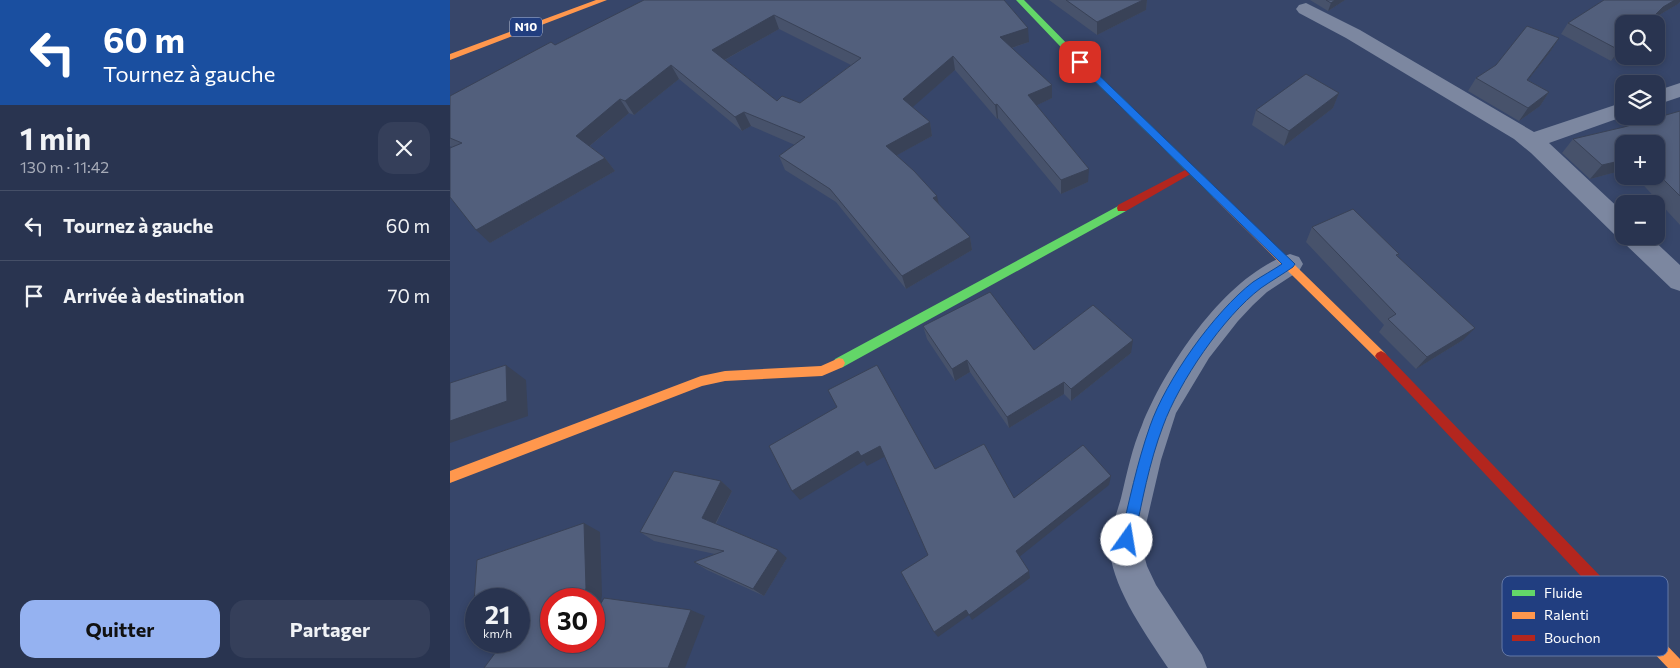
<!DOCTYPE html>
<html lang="fr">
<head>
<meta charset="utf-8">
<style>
  body { margin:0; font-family:Commissioner,sans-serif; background:#353f5a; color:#f1f3f6; height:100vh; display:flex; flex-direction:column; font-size:19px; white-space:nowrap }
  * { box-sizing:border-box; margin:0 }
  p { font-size:16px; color:#a5aab7 }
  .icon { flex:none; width:28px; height:28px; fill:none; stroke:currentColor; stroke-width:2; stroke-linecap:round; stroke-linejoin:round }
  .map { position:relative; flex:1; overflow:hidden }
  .panel { display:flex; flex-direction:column; background:#293450; width:450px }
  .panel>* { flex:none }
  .hud { background:#1a4fa0; color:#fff; overflow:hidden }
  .tools { position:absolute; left:1165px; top:15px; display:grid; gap:10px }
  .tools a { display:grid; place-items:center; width:50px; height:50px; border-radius:10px; background:#293450; box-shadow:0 2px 8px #0003,0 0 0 1px #454f67; font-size:25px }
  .speed { position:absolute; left:15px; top:588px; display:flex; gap:10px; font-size:25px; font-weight:700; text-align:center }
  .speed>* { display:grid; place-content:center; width:65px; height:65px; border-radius:50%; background:#293450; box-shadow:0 2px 8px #0003,0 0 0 1px #454f67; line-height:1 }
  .speed small { font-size:12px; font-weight:400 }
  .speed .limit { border:8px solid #d22; background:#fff; color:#111 }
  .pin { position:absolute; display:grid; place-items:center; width:42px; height:42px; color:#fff; margin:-21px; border-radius:10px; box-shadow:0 2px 8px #0006 }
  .me { position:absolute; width:55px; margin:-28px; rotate:13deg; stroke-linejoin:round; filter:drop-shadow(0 0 4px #0008) }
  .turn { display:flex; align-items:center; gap:18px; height:105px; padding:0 20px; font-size:22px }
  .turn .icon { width:65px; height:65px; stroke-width:2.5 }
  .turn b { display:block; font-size:35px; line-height:42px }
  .round { display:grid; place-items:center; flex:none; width:52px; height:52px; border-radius:15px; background:#353f5a }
  .head { display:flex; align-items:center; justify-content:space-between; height:85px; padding:0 20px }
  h1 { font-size:30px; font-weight:700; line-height:38px }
  .action { display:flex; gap:10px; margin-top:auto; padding:10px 20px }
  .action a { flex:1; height:58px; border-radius:15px; background:#95b2f1; color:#111; font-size:20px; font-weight:700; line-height:58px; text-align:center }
  .action a+a { background:#353f5a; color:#f1f3f6 }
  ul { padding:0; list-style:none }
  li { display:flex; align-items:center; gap:15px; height:70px; padding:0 20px; border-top:1px solid #454f67 }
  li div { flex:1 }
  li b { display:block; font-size:19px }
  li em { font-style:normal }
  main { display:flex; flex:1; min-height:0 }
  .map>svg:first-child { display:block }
</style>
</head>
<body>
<main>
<section class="panel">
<div class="hud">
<div class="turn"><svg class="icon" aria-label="left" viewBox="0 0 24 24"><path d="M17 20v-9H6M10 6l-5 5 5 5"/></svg><div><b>60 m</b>Tournez à gauche</div></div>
</div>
<div class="head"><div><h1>1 min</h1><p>130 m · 11:42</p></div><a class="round"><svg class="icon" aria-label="close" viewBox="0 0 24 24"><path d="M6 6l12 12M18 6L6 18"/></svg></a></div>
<ul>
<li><svg class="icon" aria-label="left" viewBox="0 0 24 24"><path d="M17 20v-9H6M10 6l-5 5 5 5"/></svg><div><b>Tournez à gauche</b></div><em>60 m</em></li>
<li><svg class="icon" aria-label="arrive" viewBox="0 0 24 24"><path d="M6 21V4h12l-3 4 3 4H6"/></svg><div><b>Arrivée à destination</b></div><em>70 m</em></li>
</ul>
<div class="action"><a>Quitter</a><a>Partager</a></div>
</section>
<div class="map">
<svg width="1230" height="668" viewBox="0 0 1230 668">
  <rect width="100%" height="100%" fill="#37466a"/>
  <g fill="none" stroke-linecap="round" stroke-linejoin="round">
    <path fill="#7c87a0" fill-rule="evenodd" d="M 856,3 L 910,30 L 1084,132 L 1174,102 L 1174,116 L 1175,116 L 1099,143 L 1174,213 L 1174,236 L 1199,236 L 1230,265 L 1230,291 L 1221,288 L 1174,243 L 1171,236 L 1165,235 L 1081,153 L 1064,139 L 896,38 L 849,13 L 846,9 L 849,5 Z
      M 1230,83 L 1230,97 L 1206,105 L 1206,91 Z
      M 840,254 L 849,257 L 853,264 L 849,271 L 817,292 L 803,305 L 788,321 L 759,358 L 726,413 L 711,460 L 694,533 L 694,555 L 697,566 L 706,585 L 752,655 L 757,668 L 718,668 C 697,636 665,592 660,553 C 658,535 666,516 671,498 C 677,473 682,448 692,425 C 716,365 776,275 840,254 Z"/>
    <path fill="#63d668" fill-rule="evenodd" d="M 566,0 L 574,0 L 633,60 L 770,192 L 772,195 L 770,198 L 764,198 L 627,64 Z
      M 672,204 L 676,205 L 677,208 L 676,211 L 393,367 L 389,368 L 385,367 L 383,363 L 385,359 Z"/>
    <path fill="#ff974d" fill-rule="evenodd" d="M 146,0 L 157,0 L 0,60 L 0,54 Z
      M 767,191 L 770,192 L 935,353 L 937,356 L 935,359 L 931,361 L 927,359 L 764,198 L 762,195 L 764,192 Z
      M 389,358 L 393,359 L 395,363 L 393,367 L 372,376 L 275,381 L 252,386 L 0,483 L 0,471 L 251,376 L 275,371 L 371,366 Z
      M 1149,578 L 1154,580 L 1230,659 L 1230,668 L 1218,668 L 1144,590 L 1142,585 L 1144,580 Z"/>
    <path fill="#b3261e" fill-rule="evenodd" d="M 741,167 L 744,168 L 744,172 L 676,211 L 668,211 L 667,208 L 668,205 Z
      M 931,351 L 935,353 L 1154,580 L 1156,585 L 1154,590 L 1149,592 L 1144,590 L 927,359 L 925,356 L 927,353 Z"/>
  </g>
  <path fill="#47526b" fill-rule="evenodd" d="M 194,0 L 579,42 L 562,48 L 602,98 L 587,105 L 638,182 L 611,194 L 548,118 L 547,119 L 505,70 L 462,107 L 480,122 L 482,136 L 447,155 L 489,205 L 520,237 L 522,250 L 456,289 L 386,202 L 335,170 L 329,156 L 345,145 L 301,126 L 292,131 L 229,79 L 184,115 L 179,113 L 140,146 L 155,158 L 165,171 L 40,243 L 2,147 L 0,146 L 0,96 L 105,45 ZM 329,29 L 401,65 L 350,103 L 327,101 L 275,60 Z
    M 599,0 L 697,0 L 696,10 L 647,35 Z
    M 860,0 L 895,0 L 878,11 Z
    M 1230,0 L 1230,2 L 1228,4 L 1204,18 L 1198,24 L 1174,24 L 1174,48 L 1161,61 L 1111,34 L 1118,23 Z
    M 1109,38 L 1100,52 L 1078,80 L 1099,92 L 1090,106 L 1069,121 L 1018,91 L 1026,78 Z
    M 889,93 L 883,108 L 834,146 L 802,125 L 806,110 Z
    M 1230,111 L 1230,225 L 1185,176 L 1206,176 L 1206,144 L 1174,144 L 1174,170 L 1140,179 L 1112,153 L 1123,139 L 1174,127 Z
    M 862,227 L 949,254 L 947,256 L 1013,340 L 966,369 L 929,332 L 934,325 L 856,242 Z
    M 473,326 L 584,350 L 681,353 L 621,401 L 614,394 L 559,428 L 520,372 L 505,381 L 477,339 Z
    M 271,481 L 282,491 L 266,524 L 337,558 L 314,596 L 257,570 L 244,562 L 265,554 L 204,541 L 190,532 Z"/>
  <path fill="#394257" d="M 693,0 L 697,0 L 696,10 L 647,35 L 647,22 Z
    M 885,0 L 895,0 L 878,11 L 881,3 Z
    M 1225,0 L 1230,0 L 1230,2 L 1228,4 L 1204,18 L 1198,24 L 1196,24 L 1213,7 Z
    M 324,15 L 329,29 L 269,63 L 262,50 Z
    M 578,28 L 579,42 L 552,51 L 550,37 Z
    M 1109,38 L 1100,52 L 1068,93 L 1077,80 Z
    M 1174,46 L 1174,48 L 1161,61 L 1169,50 Z
    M 503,56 L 505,70 L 456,113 L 453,99 Z
    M 221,65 L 229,79 L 184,115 L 175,101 Z
    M 602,85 L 602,98 L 579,109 L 578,95 Z
    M 1099,92 L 1090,106 L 1069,121 L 1078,108 Z
    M 889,93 L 883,108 L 834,146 L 839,131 Z
    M 170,99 L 179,113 L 136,149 L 126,136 Z
    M 547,104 L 548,118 L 547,119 L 545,105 Z
    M 294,112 L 301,126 L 292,131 L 285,117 Z
    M 480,122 L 482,136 L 440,159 L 436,146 Z
    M 155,158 L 165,171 L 40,243 L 26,230 Z
    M 1174,160 L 1174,170 L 1140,179 L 1152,165 Z
    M 639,169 L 638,182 L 611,194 L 611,180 Z
    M 487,196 L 490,209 L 483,198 Z
    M 520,237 L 522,250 L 456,289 L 452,276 Z
    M 1025,328 L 1013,340 L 966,369 L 977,357 Z
    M 683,340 L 681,353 L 621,401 L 621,389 Z
    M 517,360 L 520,372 L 505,381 L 502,369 Z
    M 56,365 L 76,380 L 78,416 L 0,443 L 0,421 Z
    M 614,382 L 614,394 L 559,428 L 557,417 Z
    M 430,446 L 436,456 L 417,466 L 414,461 L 350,500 L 342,491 L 408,451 Z
    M 661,476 L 659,485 L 568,558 L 566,551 Z
    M 271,481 L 282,491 L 264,526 L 252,518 Z
    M 134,523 L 150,532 L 152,595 L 151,601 L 153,602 L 144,632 L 144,599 L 136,599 L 134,595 Z
    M 328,550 L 337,558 L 314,596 L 303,589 Z
    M 579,571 L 580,578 L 522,620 L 519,615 Z
    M 77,610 L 69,626 L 69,613 Z
    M 241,610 L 255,616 L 235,668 L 218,668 Z
    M 516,610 L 519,615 L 488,637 L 484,632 Z"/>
  <path fill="#525f7c" stroke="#394257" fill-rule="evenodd" d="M 194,0 L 554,0 L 578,28 L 550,37 L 602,85 L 578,95 L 639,169 L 611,180 L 547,104 L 545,105 L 503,56 L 453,99 L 480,122 L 436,146 L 464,171 L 487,196 L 483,198 L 520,237 L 452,276 L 380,189 L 329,156 L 355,137 L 294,112 L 285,117 L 221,65 L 175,101 L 170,99 L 126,136 L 155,158 L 26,230 L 0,197 L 0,148 L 12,143 L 0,138 L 0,96 L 101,42 L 105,45 ZM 324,15 L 411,58 L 350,103 L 332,96 L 327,101 L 262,50 Z
    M 616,0 L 693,0 L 647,22 Z
    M 876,0 L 885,0 L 881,3 Z
    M 1154,0 L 1225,0 L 1213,7 L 1196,24 L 1174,24 L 1174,46 L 1169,50 L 1118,23 Z
    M 1077,26 L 1109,38 L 1077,80 L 1099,92 L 1078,108 L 1026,78 L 1046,65 Z
    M 856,74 L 889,93 L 839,131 L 806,110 Z
    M 1230,111 L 1230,196 L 1206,172 L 1206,144 L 1174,144 L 1174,160 L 1152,165 L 1123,139 L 1174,127 Z
    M 903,209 L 949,254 L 946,255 L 1025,328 L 977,357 L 938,319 L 946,314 L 862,227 Z
    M 540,292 L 584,350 L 643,305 L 683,340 L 621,389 L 614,382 L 557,417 L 517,360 L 502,369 L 473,326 Z
    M 56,365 L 57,401 L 0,421 L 0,383 Z
    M 427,365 L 485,469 L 534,444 L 564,498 L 633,445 L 661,476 L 566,551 L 579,571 L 519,615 L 516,610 L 484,632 L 451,572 L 478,555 L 430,446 L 411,456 L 408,451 L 342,491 L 319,446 L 387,407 L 378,390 Z
    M 224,471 L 271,481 L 252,518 L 328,550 L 303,589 L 244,562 L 274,551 L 190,532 Z
    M 134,523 L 136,588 L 134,595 L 136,595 L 136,599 L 101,599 L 101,641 L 144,641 L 144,616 L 154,598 L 241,610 L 218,668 L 34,668 L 54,641 L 69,641 L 69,622 L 77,610 L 69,613 L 69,599 L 26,599 L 26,628 L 22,630 L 27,560 Z"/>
  <path fill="#1a73e8" stroke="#114b97" d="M 630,59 L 633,60 L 845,264 L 843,267 C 833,274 821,281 811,288 C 773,317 729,382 713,426 C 699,463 692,502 684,540 L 682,545 L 677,547 L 672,545 L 670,540 C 679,502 687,463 700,426 C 716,380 764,312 803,282 C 812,276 823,270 832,264 L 627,64 L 625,62 Z"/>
  <g text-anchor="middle" stroke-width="5" stroke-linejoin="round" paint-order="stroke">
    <rect fill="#213e80" stroke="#bcc5d9" stroke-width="1" x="60" y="17.5" width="32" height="19" rx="4"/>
    <g font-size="12" font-weight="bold" fill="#fff">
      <text x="76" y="31">N10</text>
    </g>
  </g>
  <rect x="1052" y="576" width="166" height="80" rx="8" fill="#213e80" stroke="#6478a6" stroke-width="1"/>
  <rect x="1062" y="590" width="23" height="6" fill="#63d668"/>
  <rect x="1062" y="612" width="23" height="7" fill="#ff974d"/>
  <rect x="1062" y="635" width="23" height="6" fill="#b3261e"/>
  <g font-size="14" fill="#fff">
    <text x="1094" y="598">Fluide</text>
    <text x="1094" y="620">Ralenti</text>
    <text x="1094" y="643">Bouchon</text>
  </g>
</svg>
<div class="tools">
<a><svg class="icon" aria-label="search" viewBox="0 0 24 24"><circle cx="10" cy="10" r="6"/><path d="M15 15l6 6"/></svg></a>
<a><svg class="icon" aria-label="layers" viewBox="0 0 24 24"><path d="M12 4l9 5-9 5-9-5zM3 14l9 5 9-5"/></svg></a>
<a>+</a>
<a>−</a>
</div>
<div class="speed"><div>21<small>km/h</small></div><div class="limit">30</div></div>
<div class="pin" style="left:630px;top:62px;background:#d93025"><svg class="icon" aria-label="arrive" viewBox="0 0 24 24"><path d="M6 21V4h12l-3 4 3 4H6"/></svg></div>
<svg class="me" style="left:677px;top:540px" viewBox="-20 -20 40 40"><circle r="19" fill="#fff"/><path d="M0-13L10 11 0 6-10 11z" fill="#1a73e8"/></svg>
</div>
</main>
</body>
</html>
